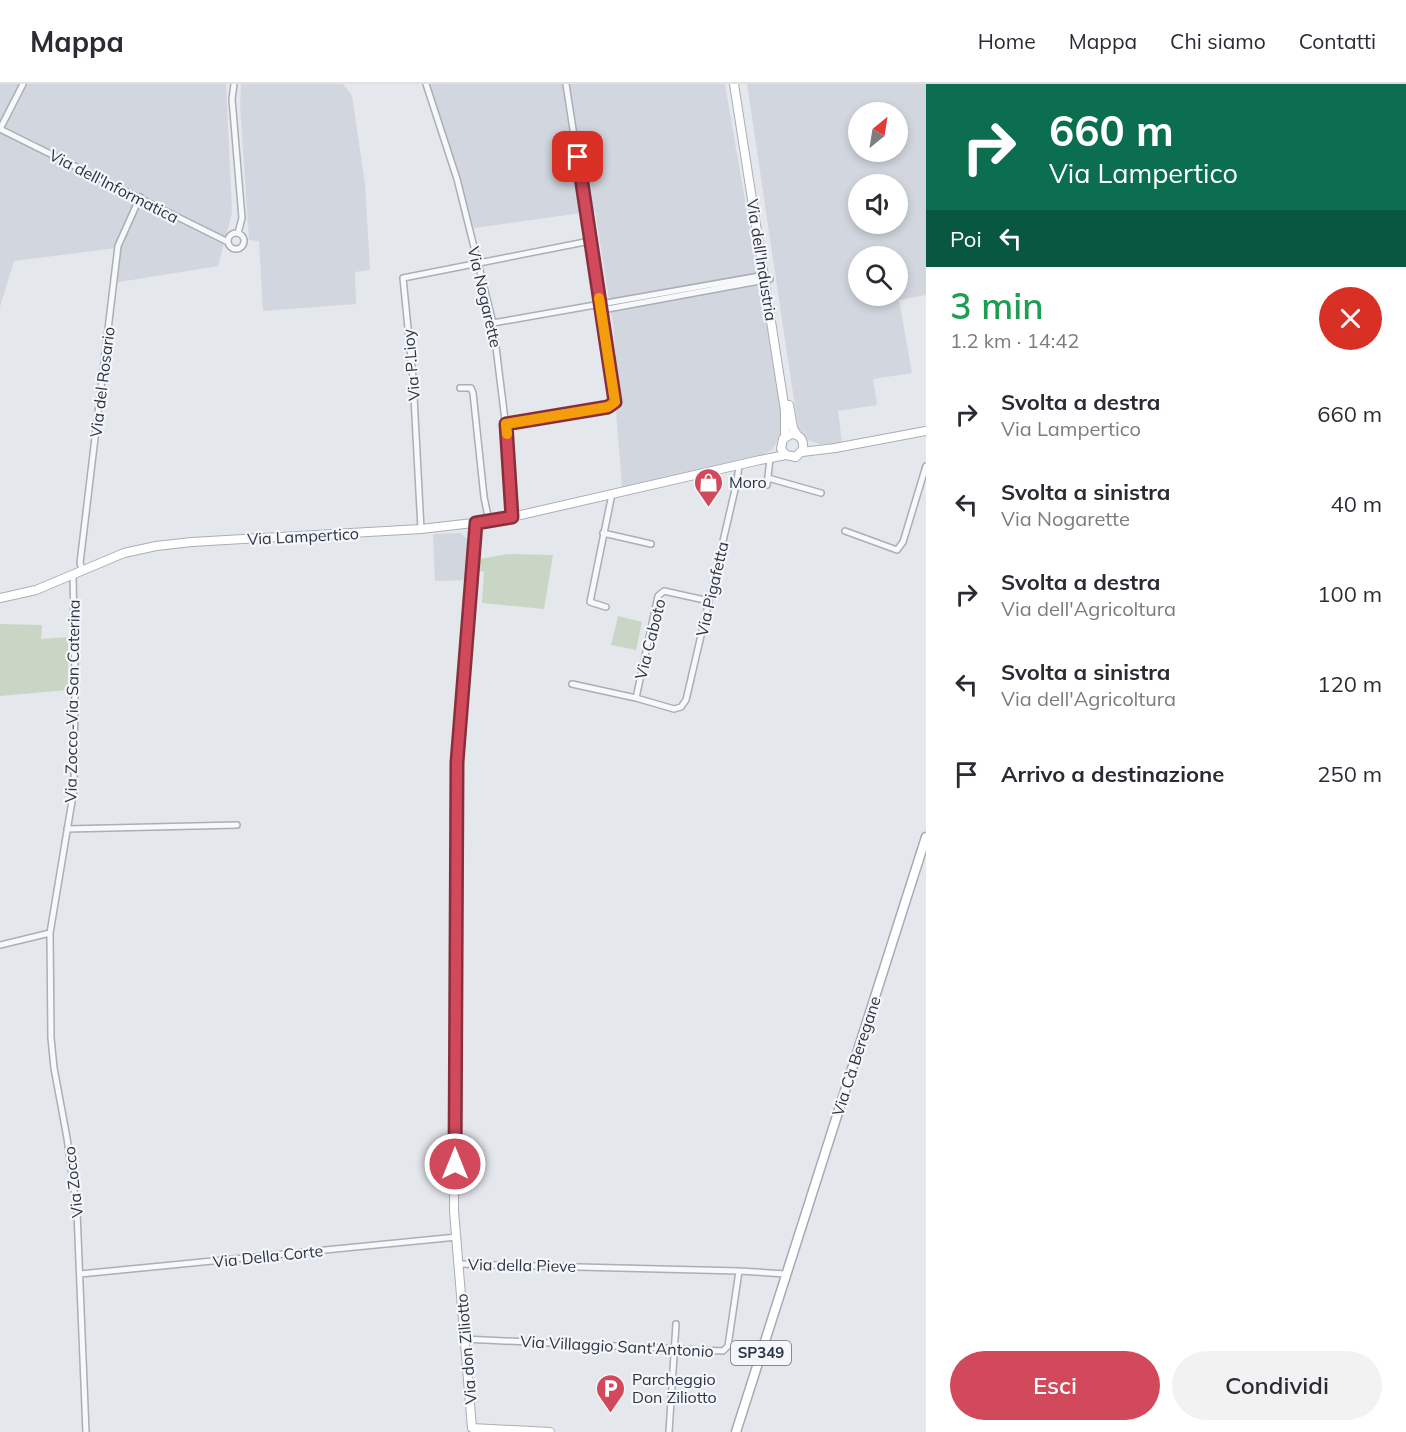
<!DOCTYPE html>
<html lang="it">
<head>
<meta charset="utf-8">
<style>
  body { margin:0; font-family:Mulish,sans-serif; background:#f2f2f3; color:#2b2b33; height:100vh; display:flex; flex-direction:column; font-size:22px; white-space:nowrap }
  * { box-sizing:border-box; margin:0 }
  p { font-size:20px; color:#7c7c81 }
  .icon { flex:none; width:33px; height:33px; fill:none; stroke:currentColor; stroke-width:2; stroke-linecap:round; stroke-linejoin:round }
  .map { position:relative; flex:1; overflow:hidden }
  .drawer { display:flex; flex-direction:column; background:#fff; width:480px }
  .drawer>* { flex:none }
  .hud { background:#0b6e4f; color:#fff; overflow:hidden }
  .needle { width:39px; rotate:30deg }
  .tools { position:absolute; left:848px; top:18px; display:grid; gap:12px }
  .tools a { display:grid; place-items:center; width:60px; height:60px; border-radius:50%; background:#fff; box-shadow:0 3px 9px #0003; font-size:30px }
  .pin { position:absolute; display:grid; place-items:center; width:51px; height:51px; color:#fff; margin:-26px; border-radius:12px; box-shadow:0 3px 9px #0006 }
  .me { position:absolute; width:66px; margin:-33px; rotate:0deg; stroke-linejoin:round; filter:drop-shadow(0 0 4px #0008) }
  .turn { display:flex; align-items:center; gap:21px; height:126px; padding:0 24px; font-size:27px }
  .turn .icon { width:78px; height:78px; stroke-width:2.5 }
  .turn b { display:block; font-size:42px; line-height:51px }
  .then { display:flex; align-items:center; height:57px; padding:0 24px; background:#0003; gap:12px; font-size:22px }
  .round { display:grid; place-items:center; flex:none; width:63px; height:63px; border-radius:32px; background:#f2f2f3 }
  .overview { display:flex; align-items:center; justify-content:space-between; height:102px; padding:0 24px }
  h1 { font-size:36px; font-weight:600; line-height:45px; color:#1e9e55 }
  .action { display:flex; gap:12px; margin-top:auto; padding:12px 24px }
  .action a { flex:1; height:69px; border-radius:36px; background:#d1495b; color:#fff; font-size:24px; font-weight:600; line-height:69px; text-align:center }
  .action a+a { background:#f2f2f3; color:#2b2b33 }
  ul { padding:0; list-style:none }
  li { display:flex; align-items:center; gap:18px; height:90px; padding:0 24px }
  li div { flex:1 }
  li b { display:block; font-size:22px }
  li em { font-style:normal }
  header { display:flex; align-items:center; gap:36px; box-sizing:border-box; height:84px; padding:0 30px; background:#fff; border-bottom:2px solid #e1e1e2 }
  header strong { font-size:28px }
  nav { display:flex; gap:33px; margin-inline-start:auto; font-size:21px }
  main { display:flex; flex:1; min-height:0 }
  .map>svg:first-child { display:block }
</style>
</head>
<body>
<header>
<strong>Mappa</strong>
<nav><a>Home</a><a>Mappa</a><a>Chi siamo</a><a>Contatti</a></nav>
</header>
<main>
<div class="map">
<svg width="926" height="1348" viewBox="0 0 926 1348">
  <rect width="100%" height="100%" fill="#e4e7ec"/>
  <path fill="#d2d6de" fill-rule="evenodd" d="M 0,0 L 226,0 L 232,129 L 218,182 L 113,199 L 116,164 L 14,177 L 0,223 Z
    M 241,0 L 343,0 L 352,12 L 365,100 L 370,186 L 355,188 L 356,220 L 263,227 L 259,157 L 249,156 L 240,20 Z
    M 429,0 L 725,0 L 781,326 L 782,349 L 772,366 L 758,373 L 622,403 L 616,326 L 620,322 L 613,240 L 595,127 L 474,144 Z
    M 747,0 L 926,0 L 926,211 L 899,216 L 912,289 L 873,295 L 877,321 L 838,327 L 842,359 L 819,360 L 808,356 L 798,343 ZM 897,28 L 897,68 L 858,68 L 858,28 ZM 897,100 L 897,140 L 858,140 L 858,100 ZM 897,172 L 897,212 L 858,212 L 858,172 Z
    M 461,449 L 468,456 L 468,496 L 435,497 L 433,450 Z"/>
  <path fill="#c9d6c5" d="M 508,470 L 553,471 L 544,525 L 482,519 L 484,488 L 478,486 L 480,475 Z
    M 0,519 L 0,540 L 42,541 L 41,555 L 68,553 L 68,606 L 0,612 Z
    M 618,532 L 642,538 L 636,566 L 611,561 Z"/>
  <g fill="none" stroke-linecap="round" stroke-linejoin="round">
    <defs>
      <path id="street" d="M 234,0 L 232,15 L 242,134 L 238,149
        M 426,0 L 457,95 L 493,239 L 506,344 L 512,433
        M 0,45 L 228,158
        M 0,45 L 23,0
        M228 157a8 8 0 1 1 16 0a8 8 0 1 1-16 0Z
        M 602,226 L 770,195
        M 493,239 L 765,191
        M 460,304 L 471,304 L 473,309 L 484,413 L 489,437
        M 506,340 L 608,323 L 615,318 L 566,0
        M 768,394 L 821,409
        M 767,401 L 770,375
        M 421,445 L 413,294 L 403,194 L 590,157
        M 845,447 L 897,466 L 903,458 L 926,382
        M 603,449 L 651,460
        M 83,487 L 80,479 L 118,162 L 140,113
        M 73,491 L 75,591 L 74,705 L 50,849 L 51,954 L 54,984 L 67,1054 L 77,1128 L 86,1348
        M 606,523 L 590,518 L 612,410
        M 572,600 L 636,614 L 674,625 L 681,623 L 686,616 L 737,397 L 739,381
        M 636,614 L 658,512 L 664,507 L 709,517
        M 67,745 L 237,741
        M 0,861 L 50,849
        M 459,1180 L 739,1187 L 786,1190
        M 80,1190 L 457,1153
        M 464,1255 L 723,1267 L 728,1262 L 739,1187
        M 669,1348 L 676,1240"/>
      <path id="secondary" d="M 734,0 L 785,327 L 785,353
        M 789,321 L 793,344 L 797,351
        M 802,368 L 835,364 L 926,347
        M 476,439 L 457,678 L 454,1127 L 472,1344 L 550,1348
        M 0,514 L 36,506 L 124,469 L 156,462 L 192,458 L 421,445 L 499,436 L 760,376 L 786,371 L 796,373 L 803,365 C 804,356 800,350 791,350 L 783,355 L 781,365 L 786,371"/>
      <path id="primary" d="M 736,1348 L 926,753"/>
    </defs>
    <use href="#street" stroke="#a9aeb7" stroke-width="8"/>
    <use href="#secondary" stroke="#a9aeb7" stroke-width="10"/>
    <use href="#primary" stroke="#a3abb8" stroke-width="11"/>
    <use href="#street" stroke="#f7f8fa" stroke-width="5"/>
    <use href="#secondary" stroke="#fff" stroke-width="8"/>
    <use href="#primary" stroke="#fff" stroke-width="8"/>
  </g>
  <g fill="none" stroke-linecap="round" stroke-linejoin="round">
    <defs>
      <path id="route" d="M 455,1080 L 457,678 L 476,439 L 512,433 L 506,340 L 608,323 L 615,318 L 578,73"/>
    </defs>
    <use href="#route" stroke="#882f3b" stroke-width="15"/>
    <use href="#route" stroke="#d1495b" stroke-width="10"/>
    <path stroke="#f59e0b" stroke-width="10" d="M 507,350 L 506,340 L 608,323 L 615,318 L 599,214"/>
  </g>
  <defs>
    <symbol id="shop-pin" viewBox="-11 -11 22 30"><path d="M0 17L-7.5 6A9.5 9.5 0 1 1 7.5 6Z" fill="#d1495b" stroke="#f4f6f9"/><path d="M-5-2.5h2.3a2.7 3.5 0 0 1 5.4 0H5L5.5 6h-11ZM-1.5-2.5h3a1.5 2.3 0 0 0-3 0Z" fill="#fff"/></symbol>
    <symbol id="parking-pin" viewBox="-11 -11 22 30"><path d="M0 17L-7.5 6A9.5 9.5 0 1 1 7.5 6Z" fill="#d1495b" stroke="#f4f6f9"/><path d="M-3.5-5.5H1a3.5 3.5 0 0 1 0 7H-1V5.5H-3.5ZM-1-3.4V-.6H.8a1.4 1.4 0 0 0 0-2.8Z" fill="#fff"/></symbol>
  </defs>
  <g fill-rule="evenodd">
    <use href="#shop-pin" x="692" y="382" width="33" height="45"/>
    <use href="#parking-pin" x="594" y="1288" width="33" height="45"/>
  </g>
  <g text-anchor="middle" stroke-width="4.5" stroke-linejoin="round" paint-order="stroke">
    <rect fill="#f4f6f9" stroke="#676e7b" stroke-width="1.5" x="731" y="1257" width="60" height="24" rx="4.5"/>
    <g font-size="15" font-weight="bold" fill="#2b3445">
      <text x="761" y="1274">SP349</text>
    </g>
    <g font-size="16" fill="#2b3445" stroke="#f4f6f9">
      <text transform="translate(114 102) rotate(27)" y="6">Via dell'Informatica</text>
      <text transform="translate(762 176) rotate(81)" y="6">Via dell'Industria</text>
      <text transform="translate(485 213) rotate(77)" y="6">Via Nogarette</text>
      <text transform="translate(411 281) rotate(-95)" y="6">Via P.Lioy</text>
      <text transform="translate(102 298) rotate(-83)" y="6">Via del Rosario</text>
      <text transform="translate(303 452) rotate(-3)" y="6">Via Lampertico</text>
      <text transform="translate(712 505) rotate(-77)" y="6">Via Pigafetta</text>
      <text transform="translate(650 555) rotate(-76)" y="6">Via Caboto</text>
      <text transform="translate(72 617) rotate(-89)" y="6">Via Zocco-Via San Caterina</text>
      <text transform="translate(856 972) rotate(-72)" y="6">Via Cà Beregane</text>
      <text transform="translate(73 1098) rotate(-97)" y="6">Via Zocco</text>
      <text transform="translate(268 1172) rotate(-6)" y="6">Via Della Corte</text>
      <text transform="translate(522 1181) rotate(1)" y="6">Via della Pieve</text>
      <text transform="translate(617 1262) rotate(3)" y="6">Via Villaggio Sant'Antonio</text>
      <text transform="translate(466 1265) rotate(-95)" y="6">Via don Ziliotto</text>
    </g>
    <g font-size="16" fill="#2b3445" stroke="#f4f6f9" text-anchor="start">
      <text x="729" y="404">Moro</text>
      <text x="632" y="1301">Parcheggio<tspan x="632" dy="18">Don Ziliotto</tspan></text>
    </g>
  </g>
</svg>
<div class="tools">
<a><svg class="needle" viewBox="-14 -14 28 28"><path d="M0-13l5 13h-10z" fill="#e53935"/><path d="M0 13l5-13h-10z" fill="#7c7c81"/></svg></a>
<a><svg class="icon" aria-label="sound" viewBox="0 0 24 24"><path d="M4 9h4l5-4v14l-5-4H4zM17 9q2 3 0 6"/></svg></a>
<a><svg class="icon" aria-label="search" viewBox="0 0 24 24"><circle cx="10" cy="10" r="6"/><path d="M15 15l6 6"/></svg></a>
</div>
<div class="pin" style="left:578px;top:73px;background:#d93025"><svg class="icon" aria-label="arrive" viewBox="0 0 24 24"><path d="M6 21V4h12l-3 4 3 4H6"/></svg></div>
<svg class="me" style="left:455px;top:1080px" viewBox="-20 -20 40 40"><circle r="17" fill="#d1495b" stroke="#fff" stroke-width="3"/><path d="M0-11L8 9 0 5-8 9z" fill="#fff"/></svg>
</div>
<section class="drawer">
<div class="hud">
<div class="turn"><svg class="icon" aria-label="right" viewBox="0 0 24 24"><path d="M7 20v-9h11M14 6l5 5-5 5"/></svg><div><b>660 m</b>Via Lampertico</div></div>
<div class="then">Poi<svg class="icon" aria-label="left" viewBox="0 0 24 24"><path d="M17 20v-9H6M10 6l-5 5 5 5"/></svg></div>
</div>
<div class="overview"><div><h1>3 min</h1><p>1.2 km · 14:42</p></div><a class="round" style="background:#d93025;color:#fff"><svg class="icon" aria-label="close" viewBox="0 0 24 24"><path d="M6 6l12 12M18 6L6 18"/></svg></a></div>
<ul>
<li><svg class="icon" aria-label="right" viewBox="0 0 24 24"><path d="M7 20v-9h11M14 6l5 5-5 5"/></svg><div><b>Svolta a destra</b><p>Via Lampertico</p></div><em>660 m</em></li>
<li><svg class="icon" aria-label="left" viewBox="0 0 24 24"><path d="M17 20v-9H6M10 6l-5 5 5 5"/></svg><div><b>Svolta a sinistra</b><p>Via Nogarette</p></div><em>40 m</em></li>
<li><svg class="icon" aria-label="right" viewBox="0 0 24 24"><path d="M7 20v-9h11M14 6l5 5-5 5"/></svg><div><b>Svolta a destra</b><p>Via dell'Agricoltura</p></div><em>100 m</em></li>
<li><svg class="icon" aria-label="left" viewBox="0 0 24 24"><path d="M17 20v-9H6M10 6l-5 5 5 5"/></svg><div><b>Svolta a sinistra</b><p>Via dell'Agricoltura</p></div><em>120 m</em></li>
<li><svg class="icon" aria-label="arrive" viewBox="0 0 24 24"><path d="M6 21V4h12l-3 4 3 4H6"/></svg><div><b>Arrivo a destinazione</b></div><em>250 m</em></li>
</ul>
<div class="action"><a>Esci</a><a>Condividi</a></div>
</section>
</main>
</body>
</html>
